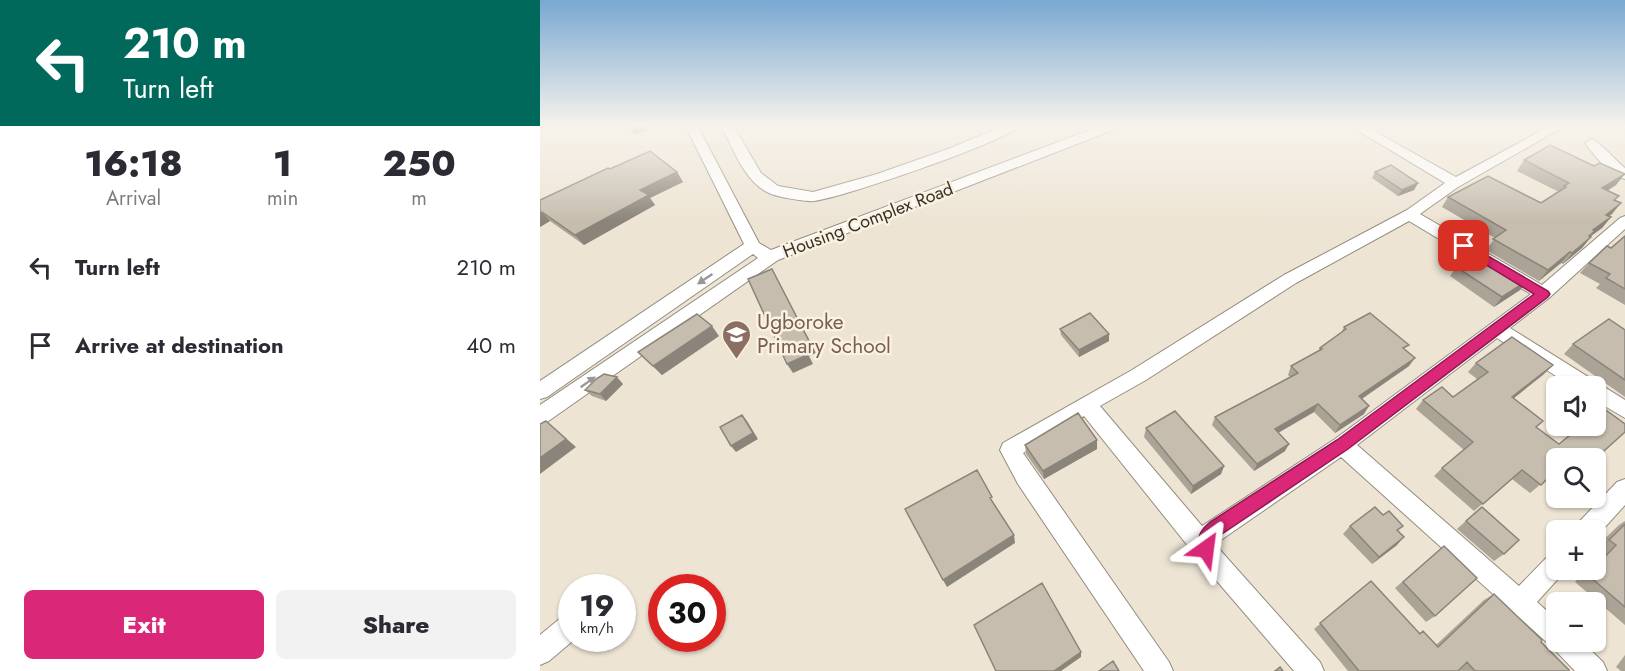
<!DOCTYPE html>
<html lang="en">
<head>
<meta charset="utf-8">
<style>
  body { margin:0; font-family:Jost,sans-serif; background:#f2f2f3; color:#2b2b33; height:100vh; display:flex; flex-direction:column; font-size:22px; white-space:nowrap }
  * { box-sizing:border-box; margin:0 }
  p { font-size:20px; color:#7c7c81 }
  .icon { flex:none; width:33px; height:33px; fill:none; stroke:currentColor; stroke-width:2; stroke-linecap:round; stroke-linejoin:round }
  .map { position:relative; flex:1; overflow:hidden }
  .details { display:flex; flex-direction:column; background:#fff; width:540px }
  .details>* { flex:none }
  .hud { background:#00695c; color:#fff; overflow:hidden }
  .tools { position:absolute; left:1006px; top:376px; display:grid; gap:12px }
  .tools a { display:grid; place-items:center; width:60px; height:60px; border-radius:9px; background:#fff; box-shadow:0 2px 4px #0004; font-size:30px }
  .speed { position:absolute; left:18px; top:574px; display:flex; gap:12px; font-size:30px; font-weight:700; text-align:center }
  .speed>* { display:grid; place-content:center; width:78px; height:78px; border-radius:50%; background:#fff; box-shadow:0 2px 4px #0004; line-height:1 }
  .speed small { font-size:15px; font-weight:400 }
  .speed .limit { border:9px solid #d22; background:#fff; color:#111 }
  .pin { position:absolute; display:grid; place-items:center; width:51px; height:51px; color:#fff; margin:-26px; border-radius:12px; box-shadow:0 3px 9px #0006 }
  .me { position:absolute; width:66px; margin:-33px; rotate:31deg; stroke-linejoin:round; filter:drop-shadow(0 0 4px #0008) }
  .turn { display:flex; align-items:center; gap:21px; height:126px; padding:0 24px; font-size:27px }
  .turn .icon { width:78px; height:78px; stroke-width:2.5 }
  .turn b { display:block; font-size:42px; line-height:51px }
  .eta { display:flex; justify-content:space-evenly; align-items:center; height:102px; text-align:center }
  .eta b { font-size:36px; font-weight:800; line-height:42px }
  .primary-button { display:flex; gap:12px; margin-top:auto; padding:12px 24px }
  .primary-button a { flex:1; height:69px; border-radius:9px; background:#db2777; color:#fff; font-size:24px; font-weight:800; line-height:69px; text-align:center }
  .primary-button a+a { background:#f2f2f3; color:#2b2b33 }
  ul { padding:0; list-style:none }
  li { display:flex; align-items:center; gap:18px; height:78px; padding:0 24px }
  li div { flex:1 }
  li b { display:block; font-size:22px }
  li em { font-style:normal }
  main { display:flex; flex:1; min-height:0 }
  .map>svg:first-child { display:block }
</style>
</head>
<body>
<main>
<section class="details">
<div class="hud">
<div class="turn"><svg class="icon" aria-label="left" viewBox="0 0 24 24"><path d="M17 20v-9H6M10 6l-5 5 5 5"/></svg><div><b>210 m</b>Turn left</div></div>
</div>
<div class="eta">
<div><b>16:18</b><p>Arrival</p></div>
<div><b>1</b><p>min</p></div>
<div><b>250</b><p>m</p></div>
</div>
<ul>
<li><svg class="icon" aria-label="left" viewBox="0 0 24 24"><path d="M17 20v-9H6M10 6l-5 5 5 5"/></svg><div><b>Turn left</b></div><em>210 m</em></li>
<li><svg class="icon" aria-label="arrive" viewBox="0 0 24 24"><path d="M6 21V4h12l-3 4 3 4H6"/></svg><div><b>Arrive at destination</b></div><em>40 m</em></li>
</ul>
<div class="primary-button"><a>Exit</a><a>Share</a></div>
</section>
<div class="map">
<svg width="1085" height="671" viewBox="0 0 1085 671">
  <rect width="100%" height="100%" fill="#ede4d4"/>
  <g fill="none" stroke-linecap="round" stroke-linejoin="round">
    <defs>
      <path id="minor" d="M 146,127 L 158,127 L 219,243 L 231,250 L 558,127 L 575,127 L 573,130 L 238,260 L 7,422 L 0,425 L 0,405 L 218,258 L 213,254 L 7,397 L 0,399 L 0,381 L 204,244 Z
        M 182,127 L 194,127 L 221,173 L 238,186 L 273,192 L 337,174 L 408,149 L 461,127 L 477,127 C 462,143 301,198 274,201 C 266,202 237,197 229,193 C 205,182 193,149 182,127 Z
        M 812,127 L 827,127 L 916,177 L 1008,127 L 1023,127 L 918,187 L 880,214 L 1002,285 L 1080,218 L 1085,216 L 1085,229 L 1009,298 L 970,328 L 1085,400 L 1085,418 L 1056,401 L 1056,387 L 1033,387 L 957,338 L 817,445 L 979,586 L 1009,555 L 1017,551 L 1017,570 L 1026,570 L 997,602 L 1017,620 L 1017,642 L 1042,642 L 1063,662 L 1067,671 L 1035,671 L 1013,648 L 801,457 L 678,542 L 680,550 L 780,662 L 784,671 L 754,671 L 664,566 L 544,416 L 483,453 L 629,662 L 633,671 L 604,671 L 478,484 L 460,450 L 463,443 L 592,370 L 744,275 L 867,210 L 905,183 ZM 869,221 L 991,294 L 795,439 L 662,526 L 560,406 L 606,380 L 756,283 Z
        M 1052,139 C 1060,142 1076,161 1085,168 L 1085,179 C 1069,175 1055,156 1045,143 Z
        M 1085,479 L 1085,505 L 1056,537 L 1056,531 L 1035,531 L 1038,523 L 1077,482 Z
        M 32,613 L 32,639 L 35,639 L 9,661 L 0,665 L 0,635 L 23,616 Z"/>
    </defs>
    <use href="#minor" stroke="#948c7d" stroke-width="2"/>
    <use href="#minor" fill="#fff" fill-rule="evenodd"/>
  </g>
  <path fill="#aaa396" d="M 984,160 L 1076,185 L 1067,191 L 1075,200 L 1072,214 L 1069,216 L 1071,217 L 1062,228 L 1051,236 L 1050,237 L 1051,237 L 1042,248 L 1023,264 L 1021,263 L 999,281 L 946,250 L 955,238 L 902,207 L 908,197 L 1001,203 L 1019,192 L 977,171 Z
    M 70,169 L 137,172 L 143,182 L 110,198 L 115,205 L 44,245 L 10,221 L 0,227 L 0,200 Z
    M 835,172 L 878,183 L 874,190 L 858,196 L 832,178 Z
    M 1085,236 L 1085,305 L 1056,288 L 1060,284 L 1040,273 L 1049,263 L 1071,248 Z
    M 916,267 L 988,280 L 980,290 L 954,307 L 910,276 Z
    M 804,327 L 866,350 L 869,366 L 822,399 L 824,414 L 795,433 L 774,412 L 738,433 L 745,451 L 714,471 L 672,425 L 675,417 L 750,377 L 748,375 L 751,366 L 778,352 L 780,348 L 801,333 Z
    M 520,329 L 569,341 L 539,357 L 521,335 Z
    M 1085,330 L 1085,397 L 1024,354 L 1033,344 Z
    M 179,336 L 122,375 L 98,352 Z
    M 936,363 L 1004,374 L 973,398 L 996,427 L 1017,459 L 1017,489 L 1006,480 L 990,493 L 972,479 L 934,511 L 894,476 L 902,468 L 924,450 L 876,409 L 883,400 L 913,397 L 937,379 L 928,372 Z
    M 83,384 L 66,401 L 52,396 L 45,390 Z
    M 606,428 L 684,466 L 681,474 L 651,494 L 604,437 Z
    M 485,445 L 557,449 L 504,479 L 486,454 Z
    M 941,507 L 964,554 L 954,561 L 917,529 Z
    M 843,515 L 863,526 L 858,531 L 857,545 L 832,564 L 803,534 L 810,526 Z
    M 1085,521 L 1085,625 L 1035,582 L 1046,570 L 1056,570 L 1056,559 L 1063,552 L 1056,547 L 1079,525 Z
    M 904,546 L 895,616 L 886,622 L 855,588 Z
    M 831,581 L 879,633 L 883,631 L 896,645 L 944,600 L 954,594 L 1028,671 L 920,671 L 919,670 L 918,671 L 808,671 L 774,629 Z
    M 1085,655 L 1085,671 L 1081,671 L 1076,667 Z"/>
  <path fill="#8b847a" d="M 92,127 L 108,127 L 109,130 L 94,134 L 90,128 Z
    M 137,172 L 143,182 L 110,198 L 115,205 L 44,245 L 35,235 L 100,190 Z
    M 1085,174 L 1076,185 L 1054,199 L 1062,188 Z
    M 878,183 L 874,190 L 858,196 L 862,190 Z
    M 1081,203 L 1072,214 L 1058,225 L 1066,215 Z
    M 2,212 L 10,221 L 0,227 L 0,213 Z
    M 1071,217 L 1062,228 L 1051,236 L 1046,242 L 1051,237 L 1042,248 L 1023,264 L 1053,230 Z
    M 1030,252 L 1021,263 L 999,281 L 1008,270 Z
    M 232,269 L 276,353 L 269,356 L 273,364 L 253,373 L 247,364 Z
    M 988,280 L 980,290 L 954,307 L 962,297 Z
    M 172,326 L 179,336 L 122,375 L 113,366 Z
    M 569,334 L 569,341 L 539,357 L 539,350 Z
    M 875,358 L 869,366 L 814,404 L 819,396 Z
    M 1013,365 L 1004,374 L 963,407 L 972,397 Z
    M 77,377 L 83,384 L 66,401 L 60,394 Z
    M 778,404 L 774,412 L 731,437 L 735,429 Z
    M 829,406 L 824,414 L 795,433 L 800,425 Z
    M 202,415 L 207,421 L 218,439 L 196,452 L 191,446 Z
    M 6,421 L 36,447 L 0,474 L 0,458 Z
    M 557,440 L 557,449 L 504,479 L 503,471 Z
    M 749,444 L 745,451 L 714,471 L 717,464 Z
    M 684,466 L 681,474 L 651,494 L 653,486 Z
    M 474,535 L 475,543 L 407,587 L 403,580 Z
    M 864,537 L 857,545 L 832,564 L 839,557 Z
    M 541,652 L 541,657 L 521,671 L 514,671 Z"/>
  <path fill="#c6bdae" stroke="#8b847a" stroke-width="1.5" d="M 1010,145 L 1054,166 L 1060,163 L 1085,174 L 1062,188 L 1079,196 L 1074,200 L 1081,203 L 1066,215 L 1071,217 L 1053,230 L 1055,231 L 1049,236 L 1051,237 L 1032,253 L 1030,252 L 1008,270 L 953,239 L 966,230 L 908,197 L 948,176 L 1001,203 L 1026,187 L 1024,186 L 1029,183 L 984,160 Z
    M 110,151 L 137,172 L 100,190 L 109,195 L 35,235 L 2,212 L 0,213 L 0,200 L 68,168 L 70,169 Z
    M 851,165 L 878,183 L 862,190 L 835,172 Z
    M 1085,236 L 1085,289 L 1066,278 L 1070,274 L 1049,263 L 1067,246 L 1071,248 Z
    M 940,252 L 988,280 L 962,297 L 916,267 Z
    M 232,269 L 270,343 L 263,346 L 267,355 L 247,364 L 208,279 Z
    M 550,313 L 569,334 L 539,350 L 520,329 Z
    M 830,313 L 869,345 L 863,348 L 875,358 L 819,396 L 829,406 L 800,425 L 778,404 L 735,429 L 749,444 L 717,464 L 675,417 L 758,373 L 751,366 L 782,349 L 780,348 L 806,329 L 804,327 Z
    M 157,314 L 172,326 L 113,366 L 98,352 Z
    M 1069,319 L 1085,330 L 1085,380 L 1033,344 Z
    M 972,337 L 1013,365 L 972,397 L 1003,421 L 996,427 L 1019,444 L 1041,426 L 1056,426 L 1056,414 L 1063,408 L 1085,424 L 1085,432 L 1055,459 L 1017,459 L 1017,473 L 1015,471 L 1001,485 L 982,470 L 943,504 L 902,468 L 933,442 L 883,400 L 902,387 L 913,397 L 948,372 L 936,363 Z
    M 64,374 L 77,377 L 60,394 L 45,390 L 56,379 Z
    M 635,411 L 684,466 L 653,486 L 606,428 Z
    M 538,413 L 557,440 L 503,471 L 485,445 Z
    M 202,415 L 213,433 L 191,446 L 180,427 Z
    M 6,421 L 26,439 L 0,458 L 0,424 Z
    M 437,470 L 452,497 L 450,498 L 474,535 L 403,580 L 365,509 Z
    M 835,507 L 843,515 L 849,511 L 863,526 L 857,530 L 864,537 L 839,557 L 810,526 Z
    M 942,507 L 979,540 L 964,554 L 926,521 Z
    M 1085,524 L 1085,607 L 1048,575 L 1053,570 L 1056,570 L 1056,566 L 1076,545 L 1069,540 Z
    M 904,546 L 937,578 L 895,616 L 863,582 Z
    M 831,581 L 880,634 L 883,631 L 898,647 L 954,594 L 1002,640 L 1001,642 L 1029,670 L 1028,671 L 935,671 L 927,662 L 918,671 L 819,671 L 780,623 Z
    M 502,583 L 541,652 L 514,671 L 456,671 L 434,625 Z
    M 573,661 L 579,671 L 559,671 Z
    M 740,667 L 743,671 L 735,671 Z"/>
  <defs><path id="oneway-solid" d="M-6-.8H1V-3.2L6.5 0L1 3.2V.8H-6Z" transform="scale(1.5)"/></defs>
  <g fill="#999894">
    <use href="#oneway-solid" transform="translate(165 279) rotate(146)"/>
    <use href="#oneway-solid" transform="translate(48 382) rotate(-35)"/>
  </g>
  <linearGradient id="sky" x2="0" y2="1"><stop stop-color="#79a8d2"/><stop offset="0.57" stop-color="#f7f3ec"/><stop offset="1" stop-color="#f7f3ec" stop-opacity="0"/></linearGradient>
  <rect width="1085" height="221" fill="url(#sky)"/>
  <path fill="#db2777" stroke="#8e194d" stroke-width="1.5" d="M 924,242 L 1008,291 L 1010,294 L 1008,297 L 808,449 L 682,534 L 676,540 L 672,555 L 666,558 L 660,555 C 654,541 659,531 670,522 L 797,440 L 994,294 L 920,249 L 918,246 Z"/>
  <defs>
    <symbol id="school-pin" viewBox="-11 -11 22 30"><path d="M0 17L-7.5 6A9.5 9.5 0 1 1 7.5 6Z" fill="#8d6e63" stroke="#faf1e1"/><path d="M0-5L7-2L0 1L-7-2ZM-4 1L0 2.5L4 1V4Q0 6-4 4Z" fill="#fff"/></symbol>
  </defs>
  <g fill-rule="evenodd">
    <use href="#school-pin" x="180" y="318" width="33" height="45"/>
  </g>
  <g text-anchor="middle" stroke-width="5" stroke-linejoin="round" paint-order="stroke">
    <g font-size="18" fill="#33302a" stroke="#faf1e1">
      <text transform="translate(328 220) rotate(-21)" y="6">Housing Complex Road</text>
    </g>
    <g font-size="21" fill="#785e54" stroke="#faf1e1" text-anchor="start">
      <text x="217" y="329">Ugboroke<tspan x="217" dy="24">Primary School</tspan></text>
    </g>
  </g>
</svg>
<div class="tools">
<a><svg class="icon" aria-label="sound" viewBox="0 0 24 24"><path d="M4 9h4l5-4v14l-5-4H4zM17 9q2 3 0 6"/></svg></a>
<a><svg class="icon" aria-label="search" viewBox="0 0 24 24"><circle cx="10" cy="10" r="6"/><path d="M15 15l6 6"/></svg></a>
<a>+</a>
<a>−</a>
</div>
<div class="speed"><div>19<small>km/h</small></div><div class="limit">30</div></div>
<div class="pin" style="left:924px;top:246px;background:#d93025"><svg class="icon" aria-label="arrive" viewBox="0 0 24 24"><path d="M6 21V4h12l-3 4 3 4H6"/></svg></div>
<svg class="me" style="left:666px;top:549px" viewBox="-20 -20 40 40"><path d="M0-17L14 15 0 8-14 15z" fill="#db2777" stroke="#fff" stroke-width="4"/></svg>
</div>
</main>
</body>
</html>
